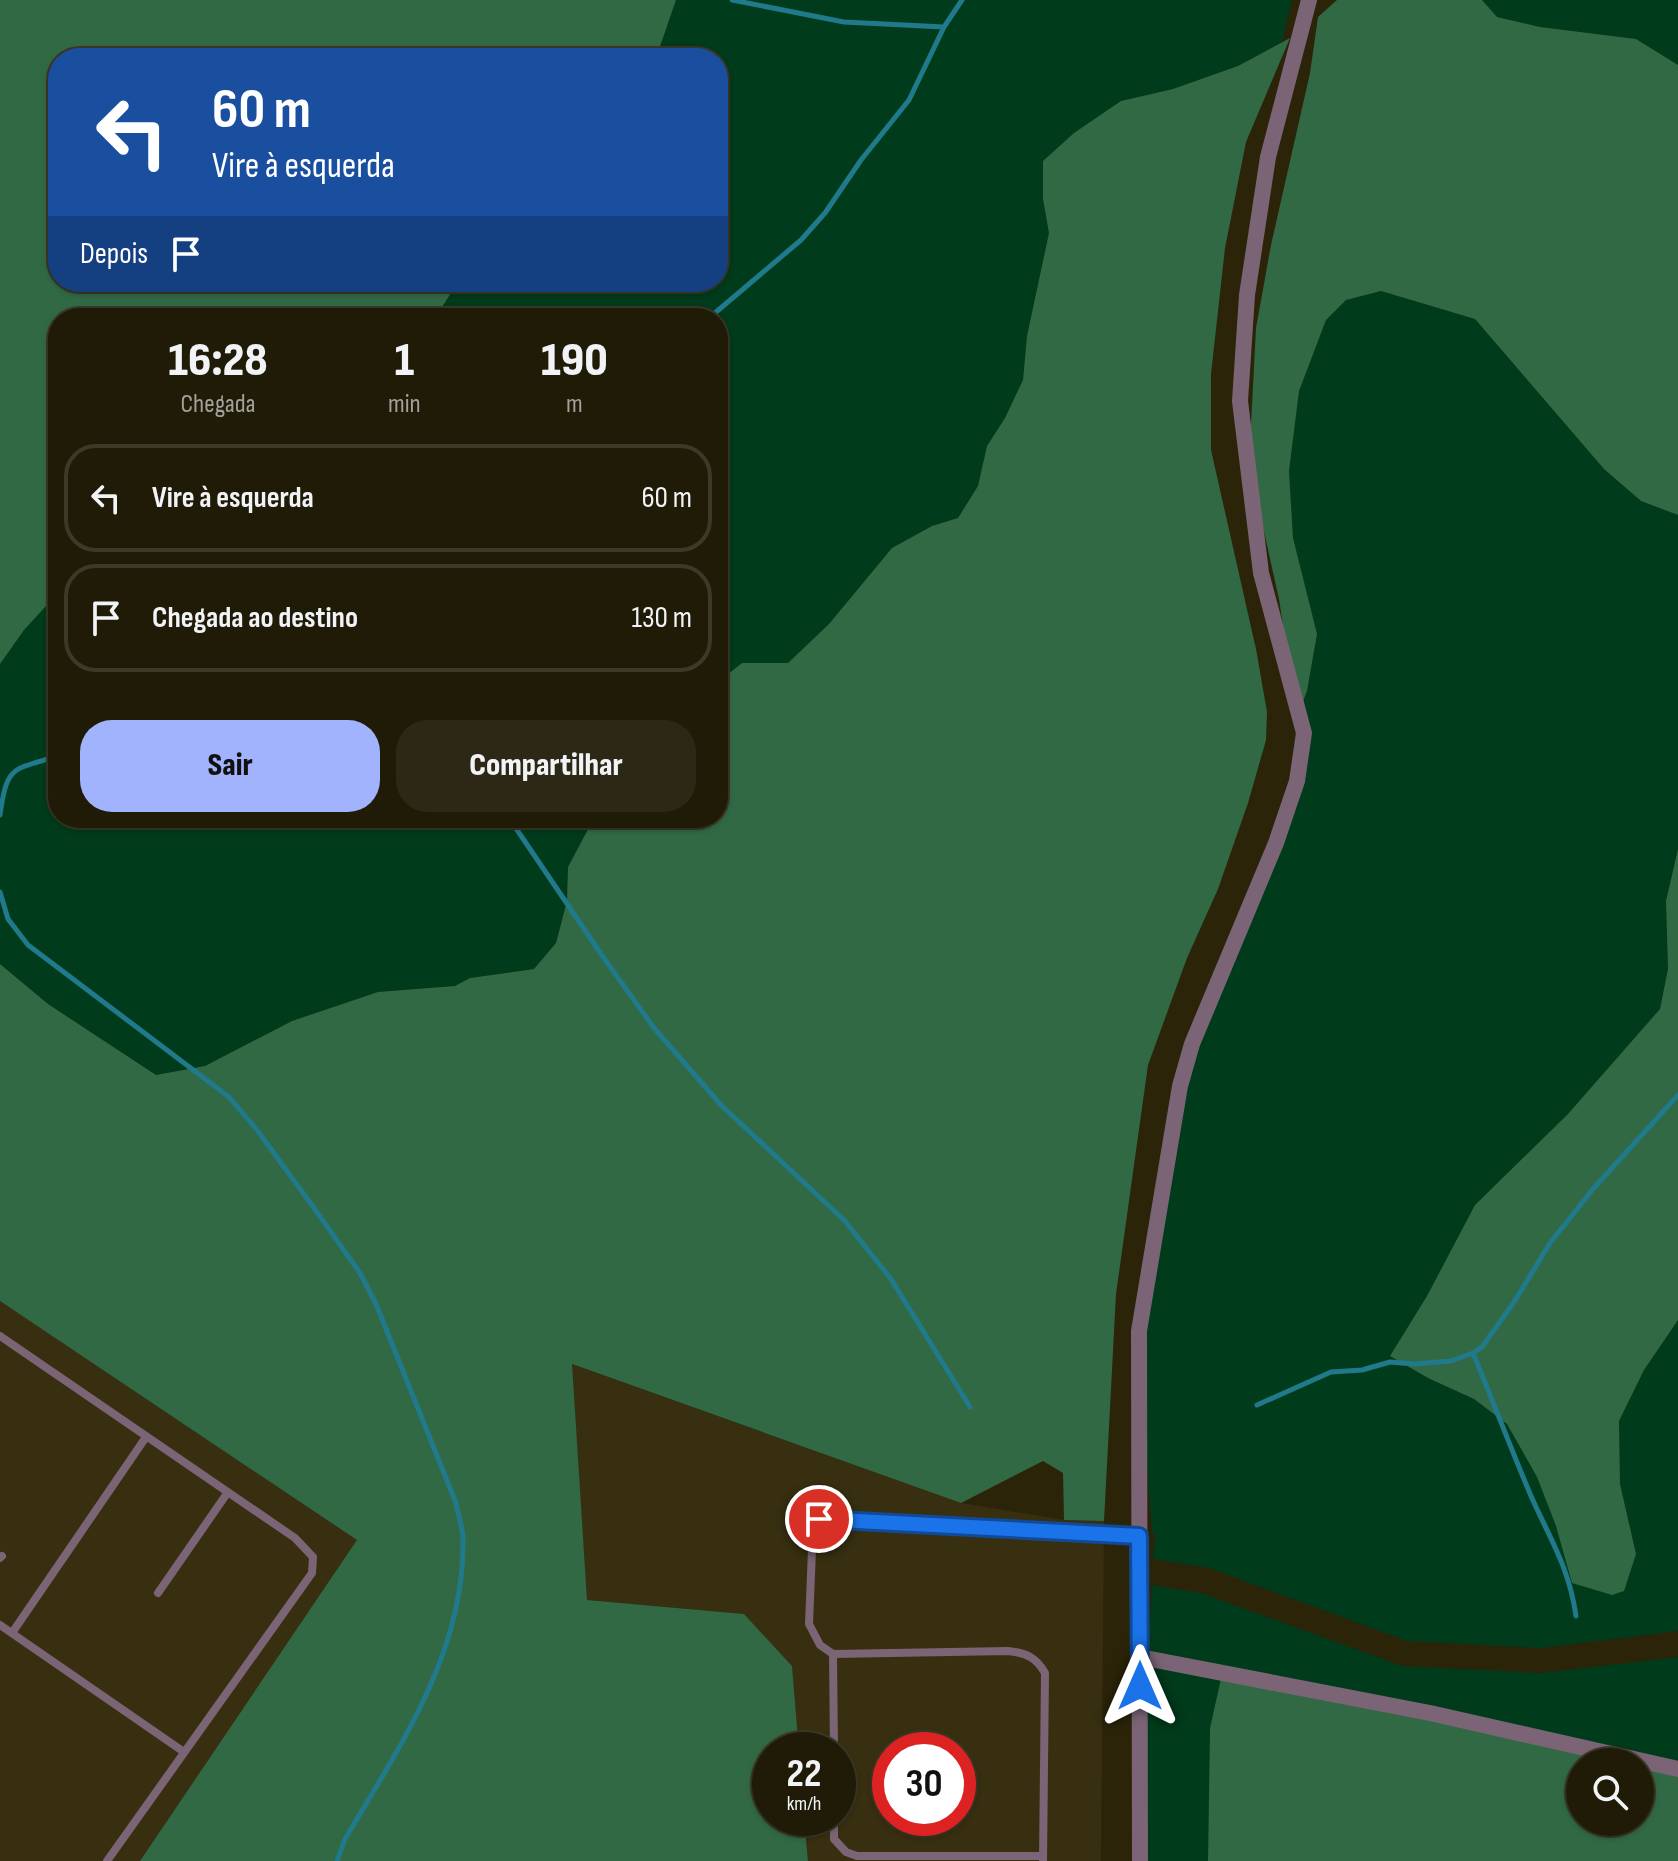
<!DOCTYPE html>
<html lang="pt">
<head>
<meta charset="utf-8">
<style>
  body { margin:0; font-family:"Sofia Sans Condensed",sans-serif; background:#2d2815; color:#f1f3f6; height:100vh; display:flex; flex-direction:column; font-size:30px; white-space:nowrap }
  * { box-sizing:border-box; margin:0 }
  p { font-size:26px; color:#a2a19b }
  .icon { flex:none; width:44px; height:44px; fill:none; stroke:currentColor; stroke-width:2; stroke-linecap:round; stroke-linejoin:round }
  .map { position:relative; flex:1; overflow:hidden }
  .panel { position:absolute; left:48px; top:308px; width:680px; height:520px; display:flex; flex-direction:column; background:#201b07; border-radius:32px; box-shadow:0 2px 6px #0004,0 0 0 2px #3d3928 }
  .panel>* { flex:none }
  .hud { position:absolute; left:48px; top:48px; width:680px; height:244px; border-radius:32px; box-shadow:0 2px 6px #0004,0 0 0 2px #3d3928; background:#1a4fa0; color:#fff; overflow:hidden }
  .fabs { position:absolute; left:1566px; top:1748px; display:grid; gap:16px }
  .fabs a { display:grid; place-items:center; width:88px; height:88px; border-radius:50%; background:#201b07; box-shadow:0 2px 6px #0004,0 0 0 2px #3d3928; font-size:40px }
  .speed { position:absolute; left:752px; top:1732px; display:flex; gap:16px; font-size:40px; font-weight:700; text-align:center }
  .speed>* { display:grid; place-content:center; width:104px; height:104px; border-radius:50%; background:#201b07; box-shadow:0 2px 6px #0004,0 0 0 2px #3d3928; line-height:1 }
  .speed small { font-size:20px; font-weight:400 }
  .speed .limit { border:12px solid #d22; background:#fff; color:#111 }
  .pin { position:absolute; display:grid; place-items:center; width:68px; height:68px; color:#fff; margin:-34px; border:4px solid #fff; border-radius:50%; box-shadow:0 2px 8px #0007 }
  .me { position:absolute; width:88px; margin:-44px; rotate:0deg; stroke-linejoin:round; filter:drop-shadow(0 0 6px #0008) }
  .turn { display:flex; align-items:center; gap:28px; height:168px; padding:0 32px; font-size:36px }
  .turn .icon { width:104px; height:104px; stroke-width:2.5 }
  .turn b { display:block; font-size:56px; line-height:68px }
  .then { display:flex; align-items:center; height:76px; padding:0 32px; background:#0003; gap:16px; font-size:30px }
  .eta { display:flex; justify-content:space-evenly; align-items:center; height:136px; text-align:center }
  .eta b { font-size:48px; font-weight:800; line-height:56px }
  .button { display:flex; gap:16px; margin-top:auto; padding:16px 32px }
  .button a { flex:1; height:92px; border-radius:32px; background:#a1b3fd; color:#111; font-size:32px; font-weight:800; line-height:92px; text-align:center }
  .button a+a { background:#2d2815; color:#f1f3f6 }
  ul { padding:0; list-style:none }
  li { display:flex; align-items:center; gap:24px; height:108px; margin:0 16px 12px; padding:0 16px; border:4px solid #3d3928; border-radius:32px }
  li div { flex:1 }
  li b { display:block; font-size:30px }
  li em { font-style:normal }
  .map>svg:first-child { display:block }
</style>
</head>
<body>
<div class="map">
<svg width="1678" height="1861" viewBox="0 0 1678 1861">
  <rect width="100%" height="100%" fill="#2b2409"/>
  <path fill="#382f11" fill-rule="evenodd" d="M 0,1301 L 358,1540 L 140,1861 L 0,1861 Z
    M 571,1364 L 961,1503 L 1064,1520 L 1104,1521 L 1101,1861 L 808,1861 L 804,1818 L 838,1818 L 838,1750 L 799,1750 L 792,1666 L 744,1614 L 587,1600 ZM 890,1750 L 958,1750 L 958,1818 L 890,1818 Z"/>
  <path fill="#003b1b" d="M 676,0 L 1292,0 L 1282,42 L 1238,66 L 1173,89 L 1121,101 L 1043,199 L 1049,233 L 1027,336 L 1023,380 L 1005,418 L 987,446 L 978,486 L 958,518 L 932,526 L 892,548 L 829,624 L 788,663 L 742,663 L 718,682 L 718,318 L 435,318 L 458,282 L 718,282 L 718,58 L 656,58 Z
    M 1482,0 L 1678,0 L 1678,65 L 1636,39 L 1540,27 L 1497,17 Z
    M 1381,291 L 1475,319 L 1604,469 L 1641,501 L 1678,515 L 1678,849 L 1666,901 L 1668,969 L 1660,1009 L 1568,1114 L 1475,1205 L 1427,1296 L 1390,1356 L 1428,1378 L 1474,1399 L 1507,1424 L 1537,1477 L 1556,1526 L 1636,1554 L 1620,1484 L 1619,1421 L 1644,1370 L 1678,1320 L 1678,1631 L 1541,1648 L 1407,1641 L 1209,1568 L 1153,1559 L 1155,1535 L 1152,1533 L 1142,1399 L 1146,1257 L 1172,1089 L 1206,989 L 1222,960 L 1226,941 L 1283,835 L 1300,709 L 1307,691 L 1317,634 L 1293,538 L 1289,471 L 1299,391 L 1326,320 L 1346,300 Z
    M 58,593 L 58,818 L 594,818 L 568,867 L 567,901 L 556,943 L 534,969 L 470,978 L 455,986 L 378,992 L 292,1021 L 205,1066 L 156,1075 L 48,1004 L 0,964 L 0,664 L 24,630 Z
    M 1152,1585 L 1201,1593 L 1402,1666 L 1541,1673 L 1678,1657 L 1678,1772 L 1640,1763 L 1210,1728 L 1208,1861 L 1142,1861 L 1144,1740 Z"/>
  <path fill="#316945" d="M 0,0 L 676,0 L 656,58 L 58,58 L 58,282 L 458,282 L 435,318 L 58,318 L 58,593 L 24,630 L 0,664 Z
    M 1337,0 L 1482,0 L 1497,17 L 1540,27 L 1636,39 L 1678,65 L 1678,515 L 1641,501 L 1604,469 L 1475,319 L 1381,291 L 1346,300 L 1326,320 L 1299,391 L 1289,471 L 1293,538 L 1317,634 L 1307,691 L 1297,717 L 1279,599 L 1263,527 L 1250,444 L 1256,328 L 1271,245 L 1310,73 L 1318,17 Z
    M 1290,38 L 1246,142 L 1225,248 L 1211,374 L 1211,450 L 1256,649 L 1267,712 L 1266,740 L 1248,803 L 1218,889 L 1187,958 L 1148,1065 L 1116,1294 L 1104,1521 L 1064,1520 L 1063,1473 L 1043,1461 L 961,1503 L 572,1364 L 587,1600 L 744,1614 L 792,1666 L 799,1750 L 770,1750 L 770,1818 L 804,1818 L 808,1861 L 140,1861 L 357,1540 L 0,1301 L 0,964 L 48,1004 L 156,1075 L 205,1066 L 292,1021 L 378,992 L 455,986 L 470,978 L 534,969 L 556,943 L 567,901 L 568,867 L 594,818 L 718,818 L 718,682 L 742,663 L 788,663 L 829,624 L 892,548 L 932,526 L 958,518 L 978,486 L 987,446 L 1005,418 L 1023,380 L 1027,336 L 1049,233 L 1043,199 L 1043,161 L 1074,133 L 1121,101 L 1173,89 L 1238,66 Z
    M 1678,849 L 1678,1320 L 1644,1370 L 1619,1421 L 1620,1484 L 1636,1554 L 1624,1591 L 1612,1595 L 1572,1583 L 1556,1526 L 1537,1477 L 1507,1424 L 1474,1399 L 1428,1378 L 1390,1356 L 1427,1296 L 1475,1205 L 1568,1114 L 1660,1009 L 1668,969 L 1666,901 Z
    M 1223,1670 L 1633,1762 L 1580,1762 L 1580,1822 L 1640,1822 L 1640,1763 L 1678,1772 L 1678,1861 L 1208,1861 L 1210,1728 Z"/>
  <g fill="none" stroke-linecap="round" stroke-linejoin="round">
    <path stroke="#207a8b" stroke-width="5" d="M 732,0 L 844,22 L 944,27
      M 709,318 L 801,240 L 825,213 L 861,160 L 909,100 L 944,27 L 962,0
      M 0,815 C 7,765 12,770 58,756
      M 509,818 L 601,954 L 654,1028 L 721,1105 L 844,1220 L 891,1279 L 970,1407
      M 0,892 L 8,919 L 28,945 L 229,1097 L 257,1130 L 314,1208 L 360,1273 L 376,1304 L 456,1503 C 458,1515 463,1528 463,1539 C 465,1652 400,1746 345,1839 L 337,1861
      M 1473,1353 C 1493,1401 1511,1449 1531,1496 C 1550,1539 1569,1567 1576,1616
      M 1257,1405 L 1331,1372 L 1362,1370 L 1390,1362 L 1414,1364 L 1451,1361 L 1473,1353 L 1482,1347 L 1514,1302 L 1550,1243 L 1593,1189 L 1678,1095"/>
    <path stroke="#7a6475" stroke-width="8" d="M 0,1336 L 295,1538 L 313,1557 L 312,1573 L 107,1861
      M 0,1558 L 2,1556
      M 158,1593 L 228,1492
      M 0,1625 L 184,1752
      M 12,1633 L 146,1437
      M 833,1654 L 834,1750
      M 834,1818 L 834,1839 L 846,1852 L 857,1856 L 1043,1856
      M 1043,1861 L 1045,1673 C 1036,1657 1026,1653 1008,1651 L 833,1654 L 820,1645 L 809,1624 L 813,1525 L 824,1517 L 1139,1536"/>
    <path stroke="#7a6475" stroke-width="16" d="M 1140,1657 L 1430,1713 L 1678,1769
      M 1140,1861 L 1139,1331 L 1180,1086 L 1192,1044 L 1276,843 L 1297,781 L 1304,733 L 1261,573 L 1240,401 L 1247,295 L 1268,157 L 1309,0"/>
  </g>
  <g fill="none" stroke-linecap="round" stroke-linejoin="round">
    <defs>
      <path id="route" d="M 819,1519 L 1139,1536 L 1140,1686"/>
    </defs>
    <use href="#route" stroke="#114b97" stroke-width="20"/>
    <use href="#route" stroke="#1a73e8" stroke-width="14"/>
  </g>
</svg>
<div class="fabs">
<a><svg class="icon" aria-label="search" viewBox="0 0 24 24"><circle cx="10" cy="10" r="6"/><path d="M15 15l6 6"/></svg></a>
</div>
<div class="speed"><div>22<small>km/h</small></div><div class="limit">30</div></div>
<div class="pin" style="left:819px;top:1519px;background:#d93025"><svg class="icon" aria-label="arrive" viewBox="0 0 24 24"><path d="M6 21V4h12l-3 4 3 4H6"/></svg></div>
<svg class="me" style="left:1140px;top:1686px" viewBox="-20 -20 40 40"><path d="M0-17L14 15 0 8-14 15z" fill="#1a73e8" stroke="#fff" stroke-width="4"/></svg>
<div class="hud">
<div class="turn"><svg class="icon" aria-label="left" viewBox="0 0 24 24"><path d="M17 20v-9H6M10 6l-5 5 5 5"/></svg><div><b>60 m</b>Vire à esquerda</div></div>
<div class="then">Depois<svg class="icon" aria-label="arrive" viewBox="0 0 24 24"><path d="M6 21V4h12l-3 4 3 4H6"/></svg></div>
</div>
<section class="panel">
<div class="eta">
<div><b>16:28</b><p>Chegada</p></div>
<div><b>1</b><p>min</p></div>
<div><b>190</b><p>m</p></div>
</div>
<ul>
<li><svg class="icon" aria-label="left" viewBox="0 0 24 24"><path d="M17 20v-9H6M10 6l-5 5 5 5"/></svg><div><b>Vire à esquerda</b></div><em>60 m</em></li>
<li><svg class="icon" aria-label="arrive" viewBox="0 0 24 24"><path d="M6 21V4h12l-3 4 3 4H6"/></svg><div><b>Chegada ao destino</b></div><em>130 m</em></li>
</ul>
<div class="button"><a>Sair</a><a>Compartilhar</a></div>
</section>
</div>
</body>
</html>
